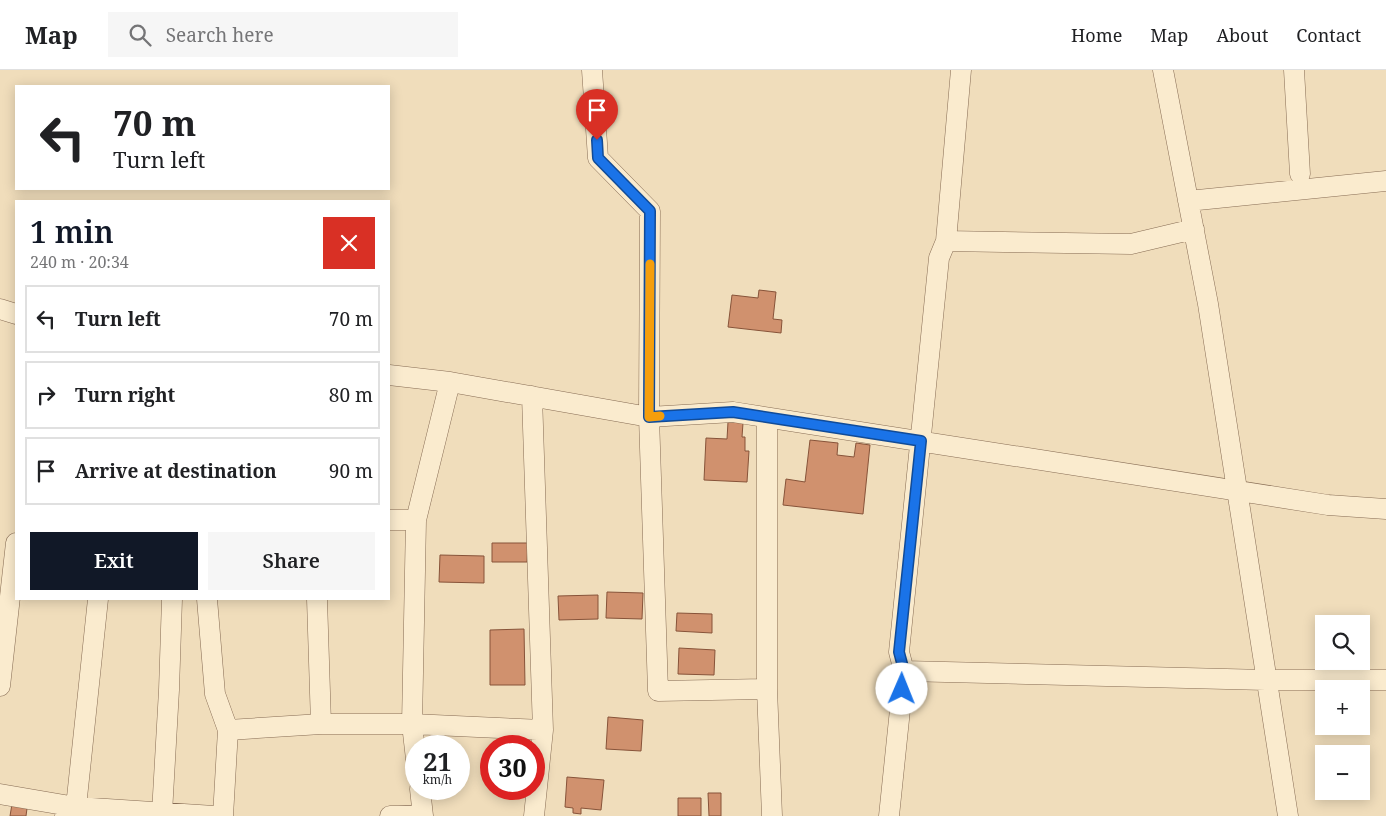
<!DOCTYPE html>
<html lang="en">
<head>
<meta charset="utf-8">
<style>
  body { margin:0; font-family:"Noto Serif",serif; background:#f6f6f6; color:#202124; height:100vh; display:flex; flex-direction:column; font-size:19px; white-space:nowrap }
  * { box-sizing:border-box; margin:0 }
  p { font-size:16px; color:#757577 }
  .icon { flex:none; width:28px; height:28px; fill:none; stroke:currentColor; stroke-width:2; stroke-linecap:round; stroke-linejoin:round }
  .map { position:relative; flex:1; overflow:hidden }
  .drawer { position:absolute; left:15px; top:130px; width:375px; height:400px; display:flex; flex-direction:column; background:#fff; border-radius:0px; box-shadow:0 2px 12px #0003 }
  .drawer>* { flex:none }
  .guide { position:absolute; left:15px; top:15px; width:375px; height:105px; border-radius:0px; box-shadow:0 2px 12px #0003; background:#fff; color:#202124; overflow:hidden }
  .tools { position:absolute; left:1315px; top:545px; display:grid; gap:10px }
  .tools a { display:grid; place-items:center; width:55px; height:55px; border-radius:0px; background:#fff; box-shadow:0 2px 12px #0003; font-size:25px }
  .speed { position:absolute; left:405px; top:665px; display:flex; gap:10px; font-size:25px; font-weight:700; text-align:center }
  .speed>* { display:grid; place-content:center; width:65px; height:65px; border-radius:50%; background:#fff; box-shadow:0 2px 12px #0003; line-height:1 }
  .speed small { font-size:12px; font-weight:400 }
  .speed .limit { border:8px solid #d22; background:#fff; color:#111 }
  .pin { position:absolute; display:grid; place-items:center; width:42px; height:42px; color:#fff; margin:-51px -21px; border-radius:50% 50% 50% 0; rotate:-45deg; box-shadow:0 0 5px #0007 }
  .pin .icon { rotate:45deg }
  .me { position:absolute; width:55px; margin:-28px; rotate:1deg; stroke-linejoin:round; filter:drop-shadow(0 0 4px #0008) }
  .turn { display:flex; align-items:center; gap:18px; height:105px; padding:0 15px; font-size:22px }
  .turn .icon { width:65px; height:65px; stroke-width:2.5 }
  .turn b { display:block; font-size:35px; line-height:42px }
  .round { display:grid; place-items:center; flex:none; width:52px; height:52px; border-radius:0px; background:#f6f6f6 }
  .overview { display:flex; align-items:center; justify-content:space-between; height:85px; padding:0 15px }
  h1 { font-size:30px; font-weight:600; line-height:38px; color:#111827 }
  .cta { display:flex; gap:10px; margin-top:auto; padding:10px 15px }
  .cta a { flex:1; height:58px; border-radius:0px; background:#111827; color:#fff; font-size:20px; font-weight:600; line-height:58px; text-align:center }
  .cta a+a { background:#f6f6f6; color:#202124 }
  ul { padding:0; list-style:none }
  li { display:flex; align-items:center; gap:15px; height:68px; margin:0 10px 8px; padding:0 5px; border:2px solid #e0e0e0; border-radius:0px }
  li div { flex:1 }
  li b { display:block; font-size:19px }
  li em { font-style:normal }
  header { display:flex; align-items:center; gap:30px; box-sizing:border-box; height:70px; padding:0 25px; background:#fff; border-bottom:1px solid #e0e0e0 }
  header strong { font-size:24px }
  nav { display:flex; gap:28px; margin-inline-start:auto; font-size:18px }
  .search { width:350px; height:45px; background:#f6f6f6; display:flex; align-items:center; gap:12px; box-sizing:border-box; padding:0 18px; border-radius:0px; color:#757577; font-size:19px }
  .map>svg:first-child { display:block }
</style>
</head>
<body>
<header>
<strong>Map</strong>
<div class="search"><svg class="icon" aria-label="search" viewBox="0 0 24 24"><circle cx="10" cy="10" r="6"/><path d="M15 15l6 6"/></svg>Search here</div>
<nav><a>Home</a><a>Map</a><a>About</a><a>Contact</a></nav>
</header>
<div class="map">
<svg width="1386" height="746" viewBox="0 0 1386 746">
  <rect width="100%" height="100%" fill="#f0ddbb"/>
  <path fill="#d0916e" stroke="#875339" d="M 759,220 L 776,222 L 773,249 L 782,250 L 781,263 L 728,257 L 732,225 L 758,228 Z
    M 728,352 L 743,353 L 742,367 L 745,367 L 745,381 L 749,381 L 747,412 L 704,410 L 706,368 L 727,369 Z
    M 810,370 L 838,373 L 837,385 L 854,387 L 856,373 L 870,375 L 863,444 L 783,435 L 786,409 L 805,412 Z
    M 492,473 L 528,473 L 527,492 L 492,492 Z
    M 440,485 L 484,486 L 484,513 L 439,512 Z
    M 607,522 L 643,523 L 642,549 L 606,548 Z
    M 598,525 L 598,549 L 559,550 L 558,526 Z
    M 677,543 L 712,544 L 712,563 L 676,561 Z
    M 524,559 L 525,615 L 490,615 L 490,560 Z
    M 679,578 L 715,580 L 714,605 L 678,604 Z
    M 608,647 L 643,650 L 641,681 L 606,679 Z
    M 567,707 L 604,710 L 601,740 L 581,738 L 581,744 L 573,743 L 573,738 L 565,737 Z
    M 708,723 L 721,723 L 721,746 L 709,746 Z
    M 13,728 L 28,731 L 26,746 L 10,746 Z
    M 678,728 L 701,728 L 701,746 L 678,746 Z"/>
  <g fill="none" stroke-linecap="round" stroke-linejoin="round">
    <defs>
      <path id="street" d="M 592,0 L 598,88 L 650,141 L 649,347 L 658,621 L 767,619
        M 1163,0 L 1208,234 L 1288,746
        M 1294,0 L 1300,104
        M 1188,131 L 1386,111
        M 946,171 L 1131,174 L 1194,159
        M 0,239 L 16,244
        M 389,305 L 450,312 L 649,347 L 733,342 L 1328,435 L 1386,439
        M 532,326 L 543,660 L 534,746
        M 767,348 L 767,619 L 772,746
        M 389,450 L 416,450
        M 207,529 L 215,624 L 228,660 L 223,746
        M 317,529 L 321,654
        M 904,601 L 1266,610 L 1386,610
        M 0,616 L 16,473
        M 228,660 L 321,654 L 412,654 L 543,660
        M 416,689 L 412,654 L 416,450 L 450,312
        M 420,719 L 423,746
        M 0,724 L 76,737 L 214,746
        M 65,746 L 76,737 L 98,529
        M 159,746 L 162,743 L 169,620 L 172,529
        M 390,746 L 423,745
        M 889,746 L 904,601 L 899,582 L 939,188 L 946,171 L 961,0"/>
    </defs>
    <use href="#street" stroke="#876c54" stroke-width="21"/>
    <use href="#street" stroke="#faebce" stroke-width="20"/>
  </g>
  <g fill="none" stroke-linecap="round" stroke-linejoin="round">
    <defs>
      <path id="route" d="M 597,70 L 598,88 L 650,141 L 649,347 L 733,342 L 921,371 L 899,582 L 904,601 L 902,619"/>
    </defs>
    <use href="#route" stroke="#114b97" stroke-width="12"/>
    <use href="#route" stroke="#1a73e8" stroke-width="9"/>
    <path stroke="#f59e0b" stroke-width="9" d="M 650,194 L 649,347 L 660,346"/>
  </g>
</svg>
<div class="tools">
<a><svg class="icon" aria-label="search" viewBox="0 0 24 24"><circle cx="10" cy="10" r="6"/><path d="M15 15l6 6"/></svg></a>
<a>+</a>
<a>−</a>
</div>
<div class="speed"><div>21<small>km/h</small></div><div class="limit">30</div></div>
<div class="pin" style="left:597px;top:70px;background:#d93025"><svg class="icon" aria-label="arrive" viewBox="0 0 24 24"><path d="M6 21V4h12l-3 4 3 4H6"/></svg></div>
<svg class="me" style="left:902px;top:619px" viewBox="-20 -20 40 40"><circle r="19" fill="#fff"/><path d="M0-13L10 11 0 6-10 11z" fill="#1a73e8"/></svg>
<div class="guide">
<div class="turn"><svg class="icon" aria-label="left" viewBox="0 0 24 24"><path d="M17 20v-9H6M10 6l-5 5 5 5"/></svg><div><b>70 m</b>Turn left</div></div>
</div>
<section class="drawer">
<div class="overview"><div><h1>1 min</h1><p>240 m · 20:34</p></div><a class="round" style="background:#d93025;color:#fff"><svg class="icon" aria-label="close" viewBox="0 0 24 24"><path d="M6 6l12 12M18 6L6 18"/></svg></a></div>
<ul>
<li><svg class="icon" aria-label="left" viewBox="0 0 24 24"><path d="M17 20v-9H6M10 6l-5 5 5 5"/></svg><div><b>Turn left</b></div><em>70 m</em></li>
<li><svg class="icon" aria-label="right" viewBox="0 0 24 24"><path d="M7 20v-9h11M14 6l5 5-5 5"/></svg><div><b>Turn right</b></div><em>80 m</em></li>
<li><svg class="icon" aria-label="arrive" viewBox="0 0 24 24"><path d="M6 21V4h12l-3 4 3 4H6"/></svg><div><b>Arrive at destination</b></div><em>90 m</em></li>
</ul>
<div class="cta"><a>Exit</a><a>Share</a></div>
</section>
</div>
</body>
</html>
